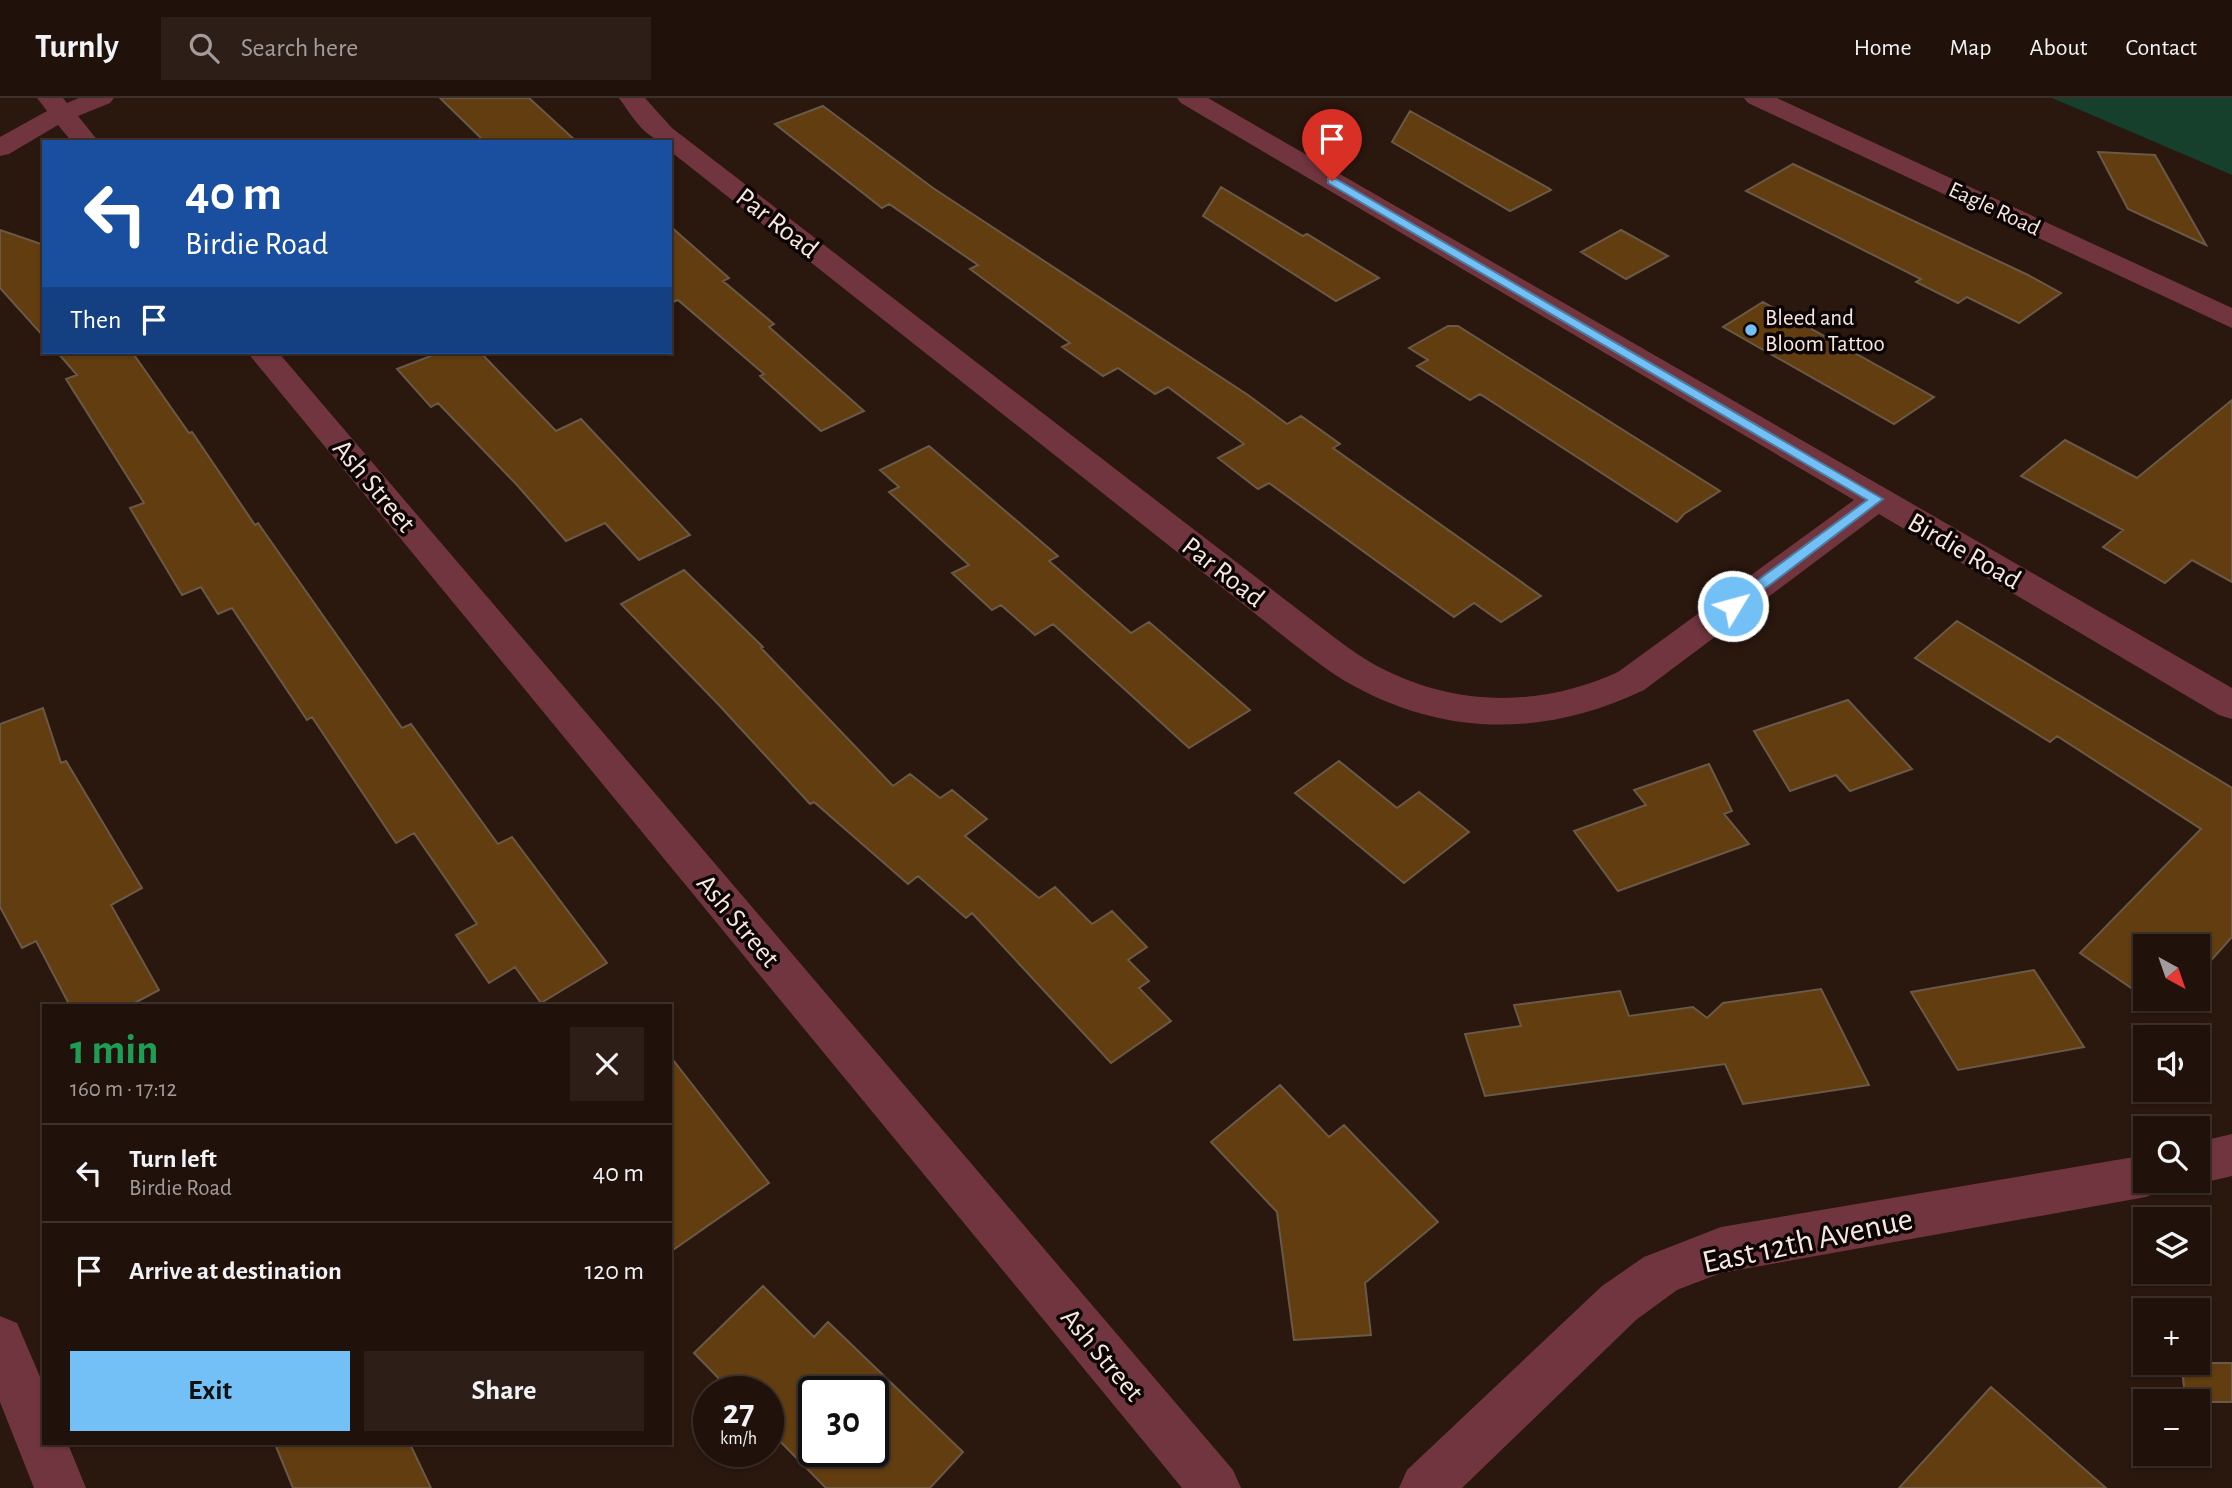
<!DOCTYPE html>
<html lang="en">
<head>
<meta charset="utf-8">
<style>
  body { margin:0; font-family:"Alegreya Sans",sans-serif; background:#2d1f18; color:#f1f3f6; height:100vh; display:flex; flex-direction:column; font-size:26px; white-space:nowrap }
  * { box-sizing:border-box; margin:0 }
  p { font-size:23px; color:#a29d9c }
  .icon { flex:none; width:38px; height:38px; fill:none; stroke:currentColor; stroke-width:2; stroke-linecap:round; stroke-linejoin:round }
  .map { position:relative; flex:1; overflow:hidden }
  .sheet { position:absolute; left:42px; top:906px; width:630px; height:441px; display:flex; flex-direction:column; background:#20110a; border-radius:0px; box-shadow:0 2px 5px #0004,0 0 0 2px #3d312b }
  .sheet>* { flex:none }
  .banner { position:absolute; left:42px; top:42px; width:630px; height:214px; border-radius:0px; box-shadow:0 2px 5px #0004,0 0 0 2px #3d312b; background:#1a4fa0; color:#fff; overflow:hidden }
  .needle { width:46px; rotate:140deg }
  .fabs { position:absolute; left:2133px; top:836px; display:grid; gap:14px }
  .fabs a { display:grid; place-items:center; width:77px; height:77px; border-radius:0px; background:#20110a; box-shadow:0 2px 5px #0004,0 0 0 2px #3d312b; font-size:35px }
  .speed { position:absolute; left:693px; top:1278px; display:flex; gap:14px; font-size:35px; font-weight:700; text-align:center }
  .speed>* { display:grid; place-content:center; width:91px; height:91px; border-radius:50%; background:#20110a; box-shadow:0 2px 5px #0004,0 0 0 2px #3d312b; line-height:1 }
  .speed small { font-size:18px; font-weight:400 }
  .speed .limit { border:4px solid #111; border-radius:10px; background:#fff; color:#111 }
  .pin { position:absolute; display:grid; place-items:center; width:60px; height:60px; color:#fff; margin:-72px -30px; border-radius:50% 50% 50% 0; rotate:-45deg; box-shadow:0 0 7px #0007 }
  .pin .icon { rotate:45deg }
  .me { position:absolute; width:77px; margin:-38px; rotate:53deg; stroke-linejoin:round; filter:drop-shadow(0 0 5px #0008) }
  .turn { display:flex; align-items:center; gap:24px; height:147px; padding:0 28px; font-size:32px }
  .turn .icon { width:91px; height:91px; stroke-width:2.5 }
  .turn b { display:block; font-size:49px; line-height:60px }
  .then { display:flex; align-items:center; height:66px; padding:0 28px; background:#0003; gap:14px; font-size:26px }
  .round { display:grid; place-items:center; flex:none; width:74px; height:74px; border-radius:0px; background:#2d1f18 }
  .summary { display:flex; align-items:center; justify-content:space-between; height:119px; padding:0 28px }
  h1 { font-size:42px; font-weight:700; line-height:52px; color:#1e9e55 }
  .primary-button { display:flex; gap:14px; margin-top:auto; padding:14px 28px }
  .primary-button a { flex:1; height:80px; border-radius:0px; background:#73c0f6; color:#111; font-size:28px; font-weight:700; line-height:80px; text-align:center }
  .primary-button a+a { background:#2d1f18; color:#f1f3f6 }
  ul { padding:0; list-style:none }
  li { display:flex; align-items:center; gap:21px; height:98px; padding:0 28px; border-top:2px solid #3d312b }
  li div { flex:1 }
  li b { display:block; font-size:26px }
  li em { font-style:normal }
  header { display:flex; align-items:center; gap:42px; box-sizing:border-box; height:98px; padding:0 35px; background:#20110a; border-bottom:2px solid #3d312b }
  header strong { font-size:33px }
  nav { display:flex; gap:38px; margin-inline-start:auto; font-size:24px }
  .search { width:490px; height:63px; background:#2d1f18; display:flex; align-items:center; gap:18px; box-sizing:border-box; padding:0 24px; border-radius:0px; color:#a29d9c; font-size:26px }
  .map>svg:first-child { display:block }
</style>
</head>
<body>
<header>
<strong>Turnly</strong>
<div class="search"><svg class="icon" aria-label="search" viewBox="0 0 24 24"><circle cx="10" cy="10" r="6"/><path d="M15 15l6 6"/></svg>Search here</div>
<nav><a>Home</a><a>Map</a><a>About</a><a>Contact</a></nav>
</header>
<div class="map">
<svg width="2232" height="1390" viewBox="0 0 2232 1390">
  <rect width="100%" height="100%" fill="#2a170e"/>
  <path fill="#163f2c" d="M 2052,0 L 2232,0 L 2232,77 Z"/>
  <path fill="#613d0f" stroke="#6a5947" stroke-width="2" fill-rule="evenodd" d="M 440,0 L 529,0 L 577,44 L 485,44 Z
    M 823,8 L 933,90 L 1248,297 L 1287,326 L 1301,318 L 1340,346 L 1333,350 L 1541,498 L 1501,524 L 1474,505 L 1454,519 L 1269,385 L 1258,391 L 1218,360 L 1244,346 L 1168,289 L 1155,296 L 1118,270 L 1103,278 L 1062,249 L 1070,245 L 970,171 L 978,167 L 889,106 L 882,110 L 775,26 Z
    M 1410,13 L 1550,91 L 1551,92 L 1510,113 L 1392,44 Z
    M 2098,54 L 2155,57 L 2206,147 L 2128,111 Z
    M 1793,66 L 2028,177 L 2061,195 L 2019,225 L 1967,199 L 1958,205 L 1916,184 L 1921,181 L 1746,93 Z
    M 1221,89 L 1303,138 L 1307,136 L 1379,180 L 1336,203 L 1203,118 Z
    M 670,128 L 729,180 L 723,183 L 774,226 L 769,229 L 864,313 L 821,333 L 760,278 L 764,276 L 678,202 L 670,205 Z
    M 0,132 L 44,147 L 44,239 L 0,190 Z
    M 1621,132 L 1668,158 L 1626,181 L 1581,154 Z
    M 1763,204 L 1934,299 L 1894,326 L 1723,229 Z
    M 1448,228 L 1458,228 L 1720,393 L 1684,416 L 1677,424 L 1480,296 L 1470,302 L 1417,268 L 1428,262 L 1409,250 Z
    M 57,254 L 132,254 L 189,335 L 192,334 L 255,427 L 258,425 L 402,630 L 411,626 L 498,746 L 512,739 L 607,865 L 541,905 L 515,869 L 489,885 L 456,837 L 477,826 L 414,735 L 396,745 L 312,619 L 307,622 L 232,510 L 218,516 L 201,489 L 182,497 L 130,410 L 144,405 L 66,281 L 77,277 Z
    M 441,254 L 480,254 L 556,333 L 581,321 L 690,437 L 639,462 L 605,425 L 566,443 L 517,387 L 438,305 L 431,309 L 397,271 Z
    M 2232,302 L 2232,484 L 2192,462 L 2165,485 L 2103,449 L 2123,432 L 2021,378 L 2065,342 L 2137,380 Z
    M 929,348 L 1058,458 L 1049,463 L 1131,535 L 1149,524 L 1250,612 L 1189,650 L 1053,526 L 1035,537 L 1001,507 L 992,512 L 952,475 L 969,467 L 889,394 L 899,389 L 880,372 Z
    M 684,472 L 763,549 L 761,550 L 893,688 L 910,676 L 940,700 L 952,692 L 987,721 L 965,738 L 1039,800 L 1055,789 L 1092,826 L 1112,813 L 1147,849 L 1128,862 L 1149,883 L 1139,890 L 1171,923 L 1111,965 L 972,815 L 966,820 L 918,778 L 908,786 L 814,704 L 810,706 L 718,606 L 621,506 Z
    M 1957,523 L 2232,690 L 2232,839 L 2198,877 L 2198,849 L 2146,849 L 2146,900 L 2080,855 L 2201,731 L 2057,638 L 2050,644 L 1915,560 Z
    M 1848,602 L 1912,671 L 1850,693 L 1836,677 L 1790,693 L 1754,633 Z
    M 43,610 L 61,665 L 66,663 L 142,790 L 111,807 L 159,892 L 129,908 L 70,908 L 36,843 L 22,850 L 0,809 L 0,626 Z
    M 1339,663 L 1397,710 L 1419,694 L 1469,734 L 1404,785 L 1295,695 Z
    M 1709,666 L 1732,713 L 1724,716 L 1749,746 L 1618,793 L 1574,733 L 1646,707 L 1634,692 Z
    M 2034,872 L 2084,949 L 1958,972 L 1911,894 Z
    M 1821,891 L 1869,987 L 1743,1006 L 1725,966 L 1485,998 L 1465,936 L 1521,928 L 1514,907 L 1620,893 L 1629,918 L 1693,909 L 1707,920 L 1723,905 Z
    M 670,958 L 769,1085 L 670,1154 Z
    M 1280,987 L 1329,1039 L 1344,1027 L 1438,1124 L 1365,1185 L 1371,1237 L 1294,1242 L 1277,1114 L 1211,1044 Z
    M 763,1188 L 814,1239 L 828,1224 L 963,1354 L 930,1390 L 826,1390 L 768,1331 L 768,1293 L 731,1293 L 694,1255 ZM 814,1293 L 873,1293 L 873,1353 L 814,1353 Z
    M 2181,1265 L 2232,1265 L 2232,1304 L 2186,1304 Z
    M 1991,1289 L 2106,1390 L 1899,1390 Z
    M 275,1346 L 410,1346 L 431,1390 L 293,1390 Z"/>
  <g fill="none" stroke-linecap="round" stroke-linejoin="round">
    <path fill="#71353f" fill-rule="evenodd" d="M 37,0 L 63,0 L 67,5 L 79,0 L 114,0 L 110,5 L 78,18 L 99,44 L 72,44 L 58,27 L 9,56 L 0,58 L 0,39 L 47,13 Z
      M 619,0 L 645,0 L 672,30 L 1322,530 C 1338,542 1353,554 1370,564 C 1449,609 1537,611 1618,574 L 1854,402 L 1181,5 L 1177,0 L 1208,0 L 2232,590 L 2232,621 L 2219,617 L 1879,416 L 1644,592 C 1544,640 1441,639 1345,583 C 1328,573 1312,560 1296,548 L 670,53 L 670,44 C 646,44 632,18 619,0 Z
      M 1744,0 L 1777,0 L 2232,210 L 2232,230 L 1748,5 Z
      M 247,254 L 278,254 L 1233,1372 L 1241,1390 L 1182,1390 Z
      M 2232,1036 L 2232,1078 L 2198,1086 L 2191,1083 L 2198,1083 L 2198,1044 Z
      M 2146,1057 L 2146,1083 L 2167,1083 L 2162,1093 L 2146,1099 L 1721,1175 L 1677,1192 L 1636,1222 L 1462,1390 L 1399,1390 L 1407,1372 L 1602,1188 L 1644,1159 L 1721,1129 Z
      M 0,1218 L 17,1225 L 44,1288 L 44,1346 L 68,1346 L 86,1390 L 34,1390 L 0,1304 Z"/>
  </g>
  <path fill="#73c0f6" stroke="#4b7da0" stroke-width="2" d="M 1328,81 L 1336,81 L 1883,401 L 1738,511 L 1728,511 L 1725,508 L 1728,504 L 1867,402 L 1328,85 Z"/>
  <circle fill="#73c0f6" stroke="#0d0503" stroke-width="2.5" cx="1751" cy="232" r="7"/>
  <g text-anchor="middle" stroke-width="7" stroke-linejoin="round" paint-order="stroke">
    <g font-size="23" fill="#f6e7e1" stroke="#0d0503">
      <text transform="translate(1995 110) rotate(25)" y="8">Eagle Road</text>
    </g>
    <g font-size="23" fill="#f6e7e1" stroke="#0d0503" text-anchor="start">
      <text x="1765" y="227">Bleed and<tspan x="1765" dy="26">Bloom Tattoo</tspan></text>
    </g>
    <g font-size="28" fill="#f6e7e1" stroke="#0d0503">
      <text transform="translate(778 124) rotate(38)" y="10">Par Road</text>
      <text transform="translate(375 387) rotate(50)" y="10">Ash Street</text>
      <text transform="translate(1965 452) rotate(30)" y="10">Birdie Road</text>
      <text transform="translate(1224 473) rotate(38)" y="10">Par Road</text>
      <text transform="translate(739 822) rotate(50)" y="10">Ash Street</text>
      <text transform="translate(1103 1256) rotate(50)" y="10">Ash Street</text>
    </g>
    <g font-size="33" fill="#f6e7e1" stroke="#0d0503">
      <text transform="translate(1807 1141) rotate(-12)" y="12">East 12th Avenue</text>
    </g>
  </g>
</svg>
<div class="fabs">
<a><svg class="needle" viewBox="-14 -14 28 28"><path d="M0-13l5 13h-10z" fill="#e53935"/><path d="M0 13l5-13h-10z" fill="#a29d9c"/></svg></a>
<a><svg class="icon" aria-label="sound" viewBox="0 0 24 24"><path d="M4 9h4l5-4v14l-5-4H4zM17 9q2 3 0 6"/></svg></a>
<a><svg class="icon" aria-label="search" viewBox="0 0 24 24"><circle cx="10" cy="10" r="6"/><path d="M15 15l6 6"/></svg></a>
<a><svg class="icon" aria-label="layers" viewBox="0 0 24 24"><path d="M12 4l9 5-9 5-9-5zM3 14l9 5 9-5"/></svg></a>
<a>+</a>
<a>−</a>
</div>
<div class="speed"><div>27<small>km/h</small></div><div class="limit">30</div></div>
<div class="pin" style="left:1332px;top:83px;background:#d93025"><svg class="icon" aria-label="arrive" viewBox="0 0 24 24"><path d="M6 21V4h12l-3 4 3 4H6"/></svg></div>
<svg class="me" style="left:1733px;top:508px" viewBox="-20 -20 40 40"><circle r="17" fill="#73c0f6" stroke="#fff" stroke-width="3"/><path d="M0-11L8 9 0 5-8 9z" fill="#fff"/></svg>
<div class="banner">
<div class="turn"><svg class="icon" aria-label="left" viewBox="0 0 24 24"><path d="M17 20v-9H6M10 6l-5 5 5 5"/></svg><div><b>40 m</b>Birdie Road</div></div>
<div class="then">Then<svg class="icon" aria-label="arrive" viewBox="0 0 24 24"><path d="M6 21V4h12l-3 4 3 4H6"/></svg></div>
</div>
<section class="sheet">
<div class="summary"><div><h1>1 min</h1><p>160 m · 17:12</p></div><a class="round"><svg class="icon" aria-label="close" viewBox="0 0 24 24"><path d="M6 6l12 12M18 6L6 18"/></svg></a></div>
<ul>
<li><svg class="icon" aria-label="left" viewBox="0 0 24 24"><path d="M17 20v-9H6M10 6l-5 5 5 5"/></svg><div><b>Turn left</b><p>Birdie Road</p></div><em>40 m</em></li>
<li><svg class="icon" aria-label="arrive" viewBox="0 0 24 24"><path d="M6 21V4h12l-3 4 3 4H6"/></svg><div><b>Arrive at destination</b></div><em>120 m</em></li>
</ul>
<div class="primary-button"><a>Exit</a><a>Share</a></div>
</section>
</div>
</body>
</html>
